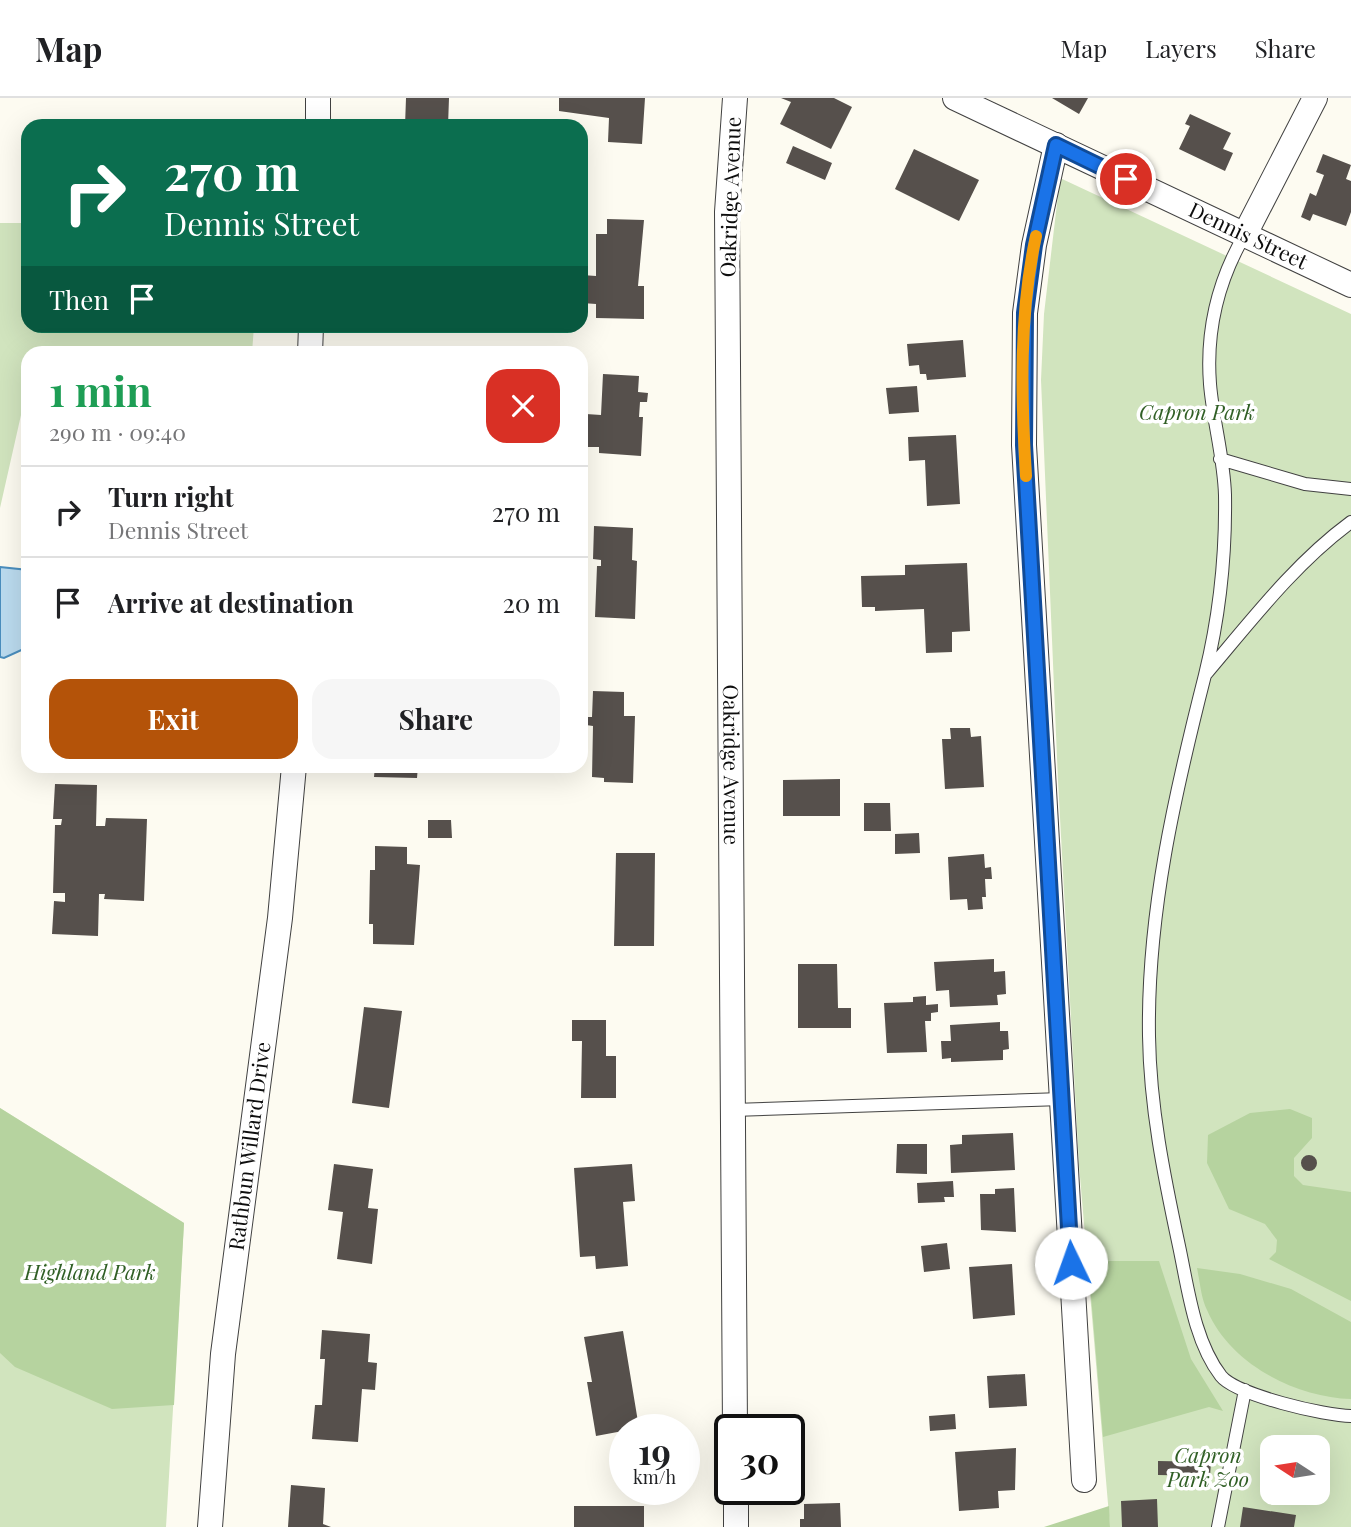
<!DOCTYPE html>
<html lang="en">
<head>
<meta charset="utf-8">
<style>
  body { margin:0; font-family:"Playfair Display",serif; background:#f6f6f6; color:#202124; height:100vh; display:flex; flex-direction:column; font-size:26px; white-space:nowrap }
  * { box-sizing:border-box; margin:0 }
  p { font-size:23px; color:#757577 }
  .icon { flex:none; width:38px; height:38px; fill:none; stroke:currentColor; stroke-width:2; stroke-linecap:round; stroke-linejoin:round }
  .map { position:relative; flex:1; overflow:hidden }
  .panel { position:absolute; left:21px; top:248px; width:567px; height:427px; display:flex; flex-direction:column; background:#fff; border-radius:21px; box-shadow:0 7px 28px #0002 }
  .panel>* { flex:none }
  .guide { position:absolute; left:21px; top:21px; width:567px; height:214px; border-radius:21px; box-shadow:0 7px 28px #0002; background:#0b6e4f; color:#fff; overflow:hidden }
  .needle { width:46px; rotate:282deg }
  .buttons { position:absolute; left:1260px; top:1337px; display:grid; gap:14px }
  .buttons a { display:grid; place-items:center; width:70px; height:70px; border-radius:14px; background:#fff; box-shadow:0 7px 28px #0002; font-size:35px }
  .speed { position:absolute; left:609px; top:1316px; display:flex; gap:14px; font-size:35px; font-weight:700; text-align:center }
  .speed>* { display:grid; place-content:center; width:91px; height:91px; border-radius:50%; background:#fff; box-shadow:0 7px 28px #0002; line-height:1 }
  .speed small { font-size:18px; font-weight:400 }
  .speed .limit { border:4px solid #111; border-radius:10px; background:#fff; color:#111 }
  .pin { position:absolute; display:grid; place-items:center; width:60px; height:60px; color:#fff; margin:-30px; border:4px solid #fff; border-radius:50%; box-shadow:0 2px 7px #0007 }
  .me { position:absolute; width:77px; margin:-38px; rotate:357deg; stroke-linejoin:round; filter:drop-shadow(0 0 5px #0008) }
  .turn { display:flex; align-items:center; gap:24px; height:147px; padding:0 28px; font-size:32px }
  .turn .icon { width:91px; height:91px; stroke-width:2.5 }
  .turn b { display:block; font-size:49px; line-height:60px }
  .then { display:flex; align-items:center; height:66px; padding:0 28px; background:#0003; gap:14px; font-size:26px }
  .round { display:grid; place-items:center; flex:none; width:74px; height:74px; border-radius:21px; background:#f6f6f6 }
  .head { display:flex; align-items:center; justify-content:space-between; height:119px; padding:0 28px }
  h1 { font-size:42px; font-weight:700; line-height:52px; color:#1e9e55 }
  .action { display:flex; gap:14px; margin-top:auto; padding:14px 28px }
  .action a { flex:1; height:80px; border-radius:21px; background:#b45309; color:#fff; font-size:28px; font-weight:700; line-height:80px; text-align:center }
  .action a+a { background:#f6f6f6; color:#202124 }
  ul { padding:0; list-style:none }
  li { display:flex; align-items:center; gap:21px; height:91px; padding:0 28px; border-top:2px solid #e0e0e0 }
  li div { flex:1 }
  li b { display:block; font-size:26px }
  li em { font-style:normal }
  header { display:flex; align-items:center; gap:42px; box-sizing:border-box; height:98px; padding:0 35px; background:#fff; border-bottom:2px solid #e0e0e0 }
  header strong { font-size:33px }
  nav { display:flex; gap:38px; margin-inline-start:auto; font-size:24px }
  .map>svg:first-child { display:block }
</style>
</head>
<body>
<header>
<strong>Map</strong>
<nav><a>Map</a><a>Layers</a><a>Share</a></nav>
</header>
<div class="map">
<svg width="1351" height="1429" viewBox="0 0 1351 1429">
  <rect width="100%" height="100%" fill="#fdfbf1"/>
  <path fill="#d1e4be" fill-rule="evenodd" d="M 1060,80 L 1351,216 L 1351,1429 L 1110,1429 L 1079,1067 L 1058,683 L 1041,282 L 1044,216 ZM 1272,1349 L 1318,1349 L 1318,1395 L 1272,1395 Z
    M 0,125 L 28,125 L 28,228 L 254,228 L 252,255 L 28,256 L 28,286 L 0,410 Z
    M 0,1010 L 184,1125 L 166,1429 L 0,1429 Z"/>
  <path fill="#b6d39f" d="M 0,1010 L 184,1125 L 174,1307 L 112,1311 L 15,1269 L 0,1255 Z
    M 1290,1011 L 1312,1020 L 1312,1040 L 1294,1060 L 1294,1078 L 1303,1087 L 1351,1094 L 1351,1203 L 1269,1161 L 1276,1154 L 1277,1142 L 1265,1126 L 1229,1111 L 1207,1065 L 1208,1037 L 1250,1015 Z
    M 1088,1163 L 1159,1163 L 1191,1261 L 1223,1313 L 1209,1309 L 1103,1339 Z
    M 1197,1170 L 1240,1176 L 1291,1191 L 1351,1224 L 1351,1301 C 1295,1299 1230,1266 1207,1212 C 1201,1200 1200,1184 1197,1170 Z
    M 1109,1408 L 1110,1429 L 1044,1429 Z"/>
  <path fill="#bbdbef" stroke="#4a8ebe" stroke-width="2" d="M 0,469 L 28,472 L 28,549 L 4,560 L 0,559 Z"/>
  <path fill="#56504c" d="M 406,0 L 449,0 L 448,28 L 405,28 Z
    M 559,0 L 645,0 L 642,46 L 608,44 L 609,20 L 559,13 Z
    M 781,0 L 834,0 L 852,9 L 831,51 L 780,26 L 791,4 Z
    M 1052,0 L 1088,0 L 1079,16 Z
    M 1190,16 L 1231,35 L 1223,51 L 1233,55 L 1225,73 L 1179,51 L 1190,28 L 1185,26 Z
    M 793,48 L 832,65 L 825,82 L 786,65 Z
    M 914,51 L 979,82 L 959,123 L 895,91 Z
    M 1323,56 L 1351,67 L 1346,81 L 1351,83 L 1351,114 L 1346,128 L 1313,116 L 1310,123 L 1301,119 L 1310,95 L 1316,98 L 1324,77 L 1316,74 Z
    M 607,121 L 644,122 L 638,188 L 644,188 L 644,221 L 596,220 L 596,206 L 582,205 L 582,177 L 596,178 L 596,136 L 607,136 Z
    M 963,242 L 966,279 L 927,282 L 926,276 L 920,276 L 919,267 L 909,268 L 907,246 Z
    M 603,276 L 639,278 L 638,294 L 648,295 L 647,304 L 640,304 L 639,319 L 643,319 L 641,358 L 599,355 L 599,349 L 585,349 L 586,316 L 601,317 Z
    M 917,288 L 919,314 L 889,316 L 886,290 Z
    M 956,337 L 960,406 L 927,408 L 925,362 L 909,363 L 908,339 Z
    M 594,428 L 633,430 L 632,462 L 637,463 L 635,521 L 595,519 L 597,468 L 601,468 L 601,462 L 593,461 Z
    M 967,465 L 970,533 L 952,534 L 952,554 L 926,555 L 924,511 L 875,513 L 875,509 L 862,509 L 861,478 L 905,477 L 905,467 Z
    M 593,593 L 624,594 L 624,618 L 635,618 L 633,685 L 604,684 L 604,680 L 592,679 L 593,628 L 586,627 L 587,619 L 592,619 Z
    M 950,630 L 970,630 L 971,639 L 981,638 L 984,689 L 945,691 L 942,641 L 951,641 Z
    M 375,668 L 418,668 L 417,680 L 374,679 Z
    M 840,681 L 840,718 L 783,718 L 783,682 Z
    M 55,686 L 97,687 L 96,728 L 105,728 L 106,720 L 147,721 L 144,803 L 104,801 L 105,796 L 99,796 L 98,838 L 52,836 L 54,803 L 65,804 L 65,795 L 53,795 L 55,727 L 61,727 L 62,721 L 53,721 Z
    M 864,705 L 890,705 L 891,733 L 864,733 Z
    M 428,722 L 451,722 L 452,740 L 428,740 Z
    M 919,735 L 920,755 L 895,756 L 895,736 Z
    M 375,748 L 407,749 L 407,766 L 420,767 L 414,847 L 373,846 L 373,826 L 369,826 L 370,772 L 375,772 Z
    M 616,755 L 655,755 L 654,848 L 614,848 Z
    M 984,756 L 985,770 L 991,769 L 992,781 L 985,781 L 986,799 L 982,799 L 983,811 L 968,812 L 967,801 L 950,802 L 948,759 Z
    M 994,861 L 994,874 L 1005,873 L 1006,896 L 997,897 L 998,907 L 950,909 L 949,892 L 936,893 L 934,864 Z
    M 798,866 L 837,866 L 838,910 L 851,910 L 851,930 L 798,930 Z
    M 926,898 L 926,907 L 938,906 L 938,914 L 931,915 L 931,923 L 925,923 L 927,954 L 887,955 L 884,905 L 913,904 L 913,899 Z
    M 364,909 L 402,913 L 389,1010 L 352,1005 Z
    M 572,922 L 606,922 L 606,958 L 616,958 L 616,1000 L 581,1000 L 582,943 L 572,943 Z
    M 1000,924 L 1000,933 L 1008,933 L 1009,951 L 1003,952 L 1003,962 L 951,964 L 951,960 L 942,961 L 941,943 L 951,943 L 950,927 Z
    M 1013,1035 L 1015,1072 L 951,1075 L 950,1047 L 962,1046 L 962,1037 Z
    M 897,1046 L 927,1046 L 927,1076 L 896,1075 Z
    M1301 1065a8 8 0 1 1 16 0a8 8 0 1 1-16 0Z
    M 334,1066 L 373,1071 L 368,1110 L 378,1111 L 372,1166 L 337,1161 L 343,1114 L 328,1112 Z
    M 632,1066 L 635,1103 L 623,1104 L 628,1168 L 596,1171 L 595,1158 L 580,1159 L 574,1070 Z
    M 953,1083 L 954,1099 L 944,1099 L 945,1104 L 918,1105 L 917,1085 Z
    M 1014,1090 L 1016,1134 L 981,1132 L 980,1096 L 995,1096 L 995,1091 Z
    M 947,1145 L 950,1171 L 924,1174 L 921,1148 Z
    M 1012,1166 L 1015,1217 L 973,1221 L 969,1169 Z
    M 322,1232 L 370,1236 L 368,1264 L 377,1265 L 375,1292 L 362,1291 L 358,1344 L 312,1341 L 315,1307 L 322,1307 L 325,1261 L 320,1261 Z
    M 623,1233 L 639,1330 L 596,1338 L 587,1284 L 592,1284 L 584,1239 Z
    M 1025,1276 L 1027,1308 L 989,1310 L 987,1278 Z
    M 955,1316 L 956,1331 L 930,1333 L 929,1318 Z
    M 1016,1350 L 1015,1392 L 998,1393 L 999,1410 L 959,1413 L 955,1354 Z
    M 1158,1363 L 1211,1364 L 1210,1378 L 1158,1377 Z
    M 291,1387 L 325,1390 L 323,1426 L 331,1429 L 288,1429 Z
    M 1157,1401 L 1158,1429 L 1122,1429 L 1121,1403 Z
    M 840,1405 L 841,1429 L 800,1429 L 800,1421 L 804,1421 L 804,1406 Z
    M 574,1408 L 644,1408 L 644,1429 L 574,1429 Z
    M 1243,1409 L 1296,1417 L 1294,1429 L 1240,1429 Z"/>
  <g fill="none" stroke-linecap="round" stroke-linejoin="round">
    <defs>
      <path id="lane" d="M 1244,138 C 1218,183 1206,234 1210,286 C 1213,323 1224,360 1225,397 C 1226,461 1220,516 1205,577 C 1250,524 1295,465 1351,424
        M 1220,361 L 1305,386 L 1351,391
        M 1205,577 C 1175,695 1147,816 1149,938 C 1150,1009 1164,1078 1179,1148 C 1188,1190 1194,1243 1221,1278 C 1236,1297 1326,1318 1351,1318
        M 733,1012 L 1062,1001
        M 1218,1429 L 1245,1292"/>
      <g id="street">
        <path id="s1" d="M 735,0 L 727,114 L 735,1332"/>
        <path id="s2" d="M 955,0 L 1351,187"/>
        <path d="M 318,28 L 318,0"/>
        <path d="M 1056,47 L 1034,147 L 1025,215 L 1024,347 L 1084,1382"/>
        <path d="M 1244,138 L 1315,0"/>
        <path d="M 310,256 L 311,228"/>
        <path d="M 736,1391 L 736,1429"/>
        <path id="s3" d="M 210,1429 L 223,1256 L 280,820 L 294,668"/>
      </g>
    </defs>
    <use href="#lane" stroke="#414141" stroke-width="14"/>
    <use href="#street" stroke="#414141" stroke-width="26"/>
    <use href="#lane" stroke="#fff" stroke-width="12"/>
    <use href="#street" stroke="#fff" stroke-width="24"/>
  </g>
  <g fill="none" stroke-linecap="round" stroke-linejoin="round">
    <defs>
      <path id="route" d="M 1071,1165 L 1024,347 L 1025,215 L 1034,147 L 1056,47 L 1126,81"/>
    </defs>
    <use href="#route" stroke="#114b97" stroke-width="18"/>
    <use href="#route" stroke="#1a73e8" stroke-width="12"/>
    <path stroke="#f59e0b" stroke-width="12" d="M 1026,378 C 1021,299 1019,216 1036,138"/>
  </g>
  <g text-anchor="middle" stroke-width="7" stroke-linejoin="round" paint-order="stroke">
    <g font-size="21" fill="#0e0e0e" stroke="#fff">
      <text transform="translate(731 99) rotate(-88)" y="7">Oakridge Avenue</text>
      <text dy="7" stroke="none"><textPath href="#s2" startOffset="324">Dennis Street</textPath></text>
      <text dy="7" stroke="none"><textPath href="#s1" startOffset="667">Oakridge Avenue</textPath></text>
      <text dy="7" stroke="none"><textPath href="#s3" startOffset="383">Rathbun Willard Drive</textPath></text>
    </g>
    <g font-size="21" font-style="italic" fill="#305f25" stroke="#fff">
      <text x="1197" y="322">Capron Park</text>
      <text x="90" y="1182">Highland Park</text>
      <text x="1208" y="1365">Capron<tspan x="1208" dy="24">Park Zoo</tspan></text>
    </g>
  </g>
</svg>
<div class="buttons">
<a><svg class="needle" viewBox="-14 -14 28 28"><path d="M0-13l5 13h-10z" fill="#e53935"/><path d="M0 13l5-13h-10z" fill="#757577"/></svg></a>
</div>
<div class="speed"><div>19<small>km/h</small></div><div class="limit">30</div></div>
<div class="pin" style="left:1126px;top:81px;background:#d93025"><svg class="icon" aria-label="arrive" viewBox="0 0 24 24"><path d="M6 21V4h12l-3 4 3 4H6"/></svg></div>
<svg class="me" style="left:1071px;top:1165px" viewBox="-20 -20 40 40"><circle r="19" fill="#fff"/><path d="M0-13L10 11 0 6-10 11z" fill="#1a73e8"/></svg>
<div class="guide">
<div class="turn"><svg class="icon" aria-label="right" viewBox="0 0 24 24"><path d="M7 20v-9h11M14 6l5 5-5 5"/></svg><div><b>270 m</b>Dennis Street</div></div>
<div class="then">Then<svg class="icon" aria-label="arrive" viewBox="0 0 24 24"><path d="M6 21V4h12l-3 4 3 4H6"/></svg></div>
</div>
<section class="panel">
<div class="head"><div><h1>1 min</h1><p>290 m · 09:40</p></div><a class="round" style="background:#d93025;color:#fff"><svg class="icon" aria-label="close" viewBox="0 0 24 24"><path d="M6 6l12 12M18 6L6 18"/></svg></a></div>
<ul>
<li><svg class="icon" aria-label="right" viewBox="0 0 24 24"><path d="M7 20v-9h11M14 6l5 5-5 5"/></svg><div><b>Turn right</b><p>Dennis Street</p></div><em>270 m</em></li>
<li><svg class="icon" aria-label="arrive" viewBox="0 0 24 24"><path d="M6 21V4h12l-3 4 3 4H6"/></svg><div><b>Arrive at destination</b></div><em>20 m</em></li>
</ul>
<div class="action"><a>Exit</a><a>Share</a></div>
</section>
</div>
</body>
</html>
